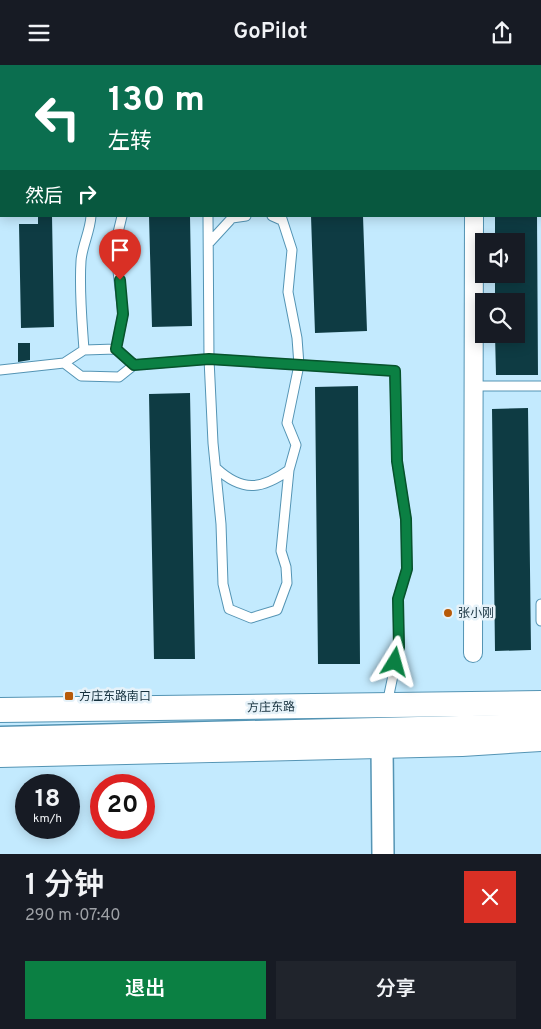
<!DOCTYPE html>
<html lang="zh">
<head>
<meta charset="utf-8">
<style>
  body { margin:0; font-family:Overpass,"Noto Sans SC",sans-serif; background:#20242c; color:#f1f3f6; height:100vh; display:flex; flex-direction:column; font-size:19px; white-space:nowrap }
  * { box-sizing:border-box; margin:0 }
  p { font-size:16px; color:#9ea1a6 }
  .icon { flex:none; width:28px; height:28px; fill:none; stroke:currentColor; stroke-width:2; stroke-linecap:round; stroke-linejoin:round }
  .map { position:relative; height:789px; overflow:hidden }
  .side { display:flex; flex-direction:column; background:#171b24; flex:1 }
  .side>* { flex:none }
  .guide { position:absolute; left:0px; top:0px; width:541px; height:152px; box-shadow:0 2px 12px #0003; background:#0b6e4f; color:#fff; overflow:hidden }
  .fabs { position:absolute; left:475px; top:168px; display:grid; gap:10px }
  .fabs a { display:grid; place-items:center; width:50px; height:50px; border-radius:0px; background:#171b24; box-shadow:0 2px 12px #0003; font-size:25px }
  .speed { position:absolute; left:15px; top:709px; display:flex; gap:10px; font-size:25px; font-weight:700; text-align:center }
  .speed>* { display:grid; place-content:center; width:65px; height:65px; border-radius:50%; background:#171b24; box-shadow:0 2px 12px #0003; line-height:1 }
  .speed small { font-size:12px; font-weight:400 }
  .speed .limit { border:8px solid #d22; background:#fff; color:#111 }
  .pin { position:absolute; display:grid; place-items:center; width:42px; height:42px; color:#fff; margin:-51px -21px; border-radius:50% 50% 50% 0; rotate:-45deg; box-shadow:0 0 5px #0007 }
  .pin .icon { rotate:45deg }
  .me { position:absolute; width:55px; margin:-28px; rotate:8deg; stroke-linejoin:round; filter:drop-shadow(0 0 4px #0008) }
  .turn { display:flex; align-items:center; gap:18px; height:105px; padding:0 25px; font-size:22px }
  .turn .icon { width:65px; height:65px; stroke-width:2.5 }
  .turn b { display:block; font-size:35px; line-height:42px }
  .then { display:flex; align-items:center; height:48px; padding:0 25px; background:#0003; gap:10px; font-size:19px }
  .round { display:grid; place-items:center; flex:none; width:52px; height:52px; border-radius:0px; background:#20242c }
  .overview { display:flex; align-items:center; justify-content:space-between; height:85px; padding:0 25px }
  h1 { font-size:30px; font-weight:600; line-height:38px }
  .action { display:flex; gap:10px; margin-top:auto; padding:10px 25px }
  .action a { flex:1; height:58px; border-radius:0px; background:#0b8043; color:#fff; font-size:20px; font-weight:600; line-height:58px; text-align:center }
  .action a+a { background:#20242c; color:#f1f3f6 }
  header { display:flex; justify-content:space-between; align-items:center; height:65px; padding:0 25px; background:#171b24; font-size:22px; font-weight:600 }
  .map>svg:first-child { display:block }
</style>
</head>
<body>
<header><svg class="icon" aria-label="menu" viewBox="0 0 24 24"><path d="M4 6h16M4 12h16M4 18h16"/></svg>GoPilot<svg class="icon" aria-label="share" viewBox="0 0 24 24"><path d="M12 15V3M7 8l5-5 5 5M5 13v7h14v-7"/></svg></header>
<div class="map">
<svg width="541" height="789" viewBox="0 0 541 789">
  <rect width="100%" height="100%" fill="#c3eafe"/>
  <path fill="#0e3b43" d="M 38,151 L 52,151 L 54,262 L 21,263 L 19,159 L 38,159 Z
    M 149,151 L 190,151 L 192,261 L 152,262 Z
    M 311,151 L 363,151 L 367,266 L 315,268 Z
    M 495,151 L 537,151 L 538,310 L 496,310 L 495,269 L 516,269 L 516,236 L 495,236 L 495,209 L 516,209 L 516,176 L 495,176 Z
    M 18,278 L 30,278 L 30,295 L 18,297 Z
    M 358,321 L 360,599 L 318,599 L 315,322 Z
    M 190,328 L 195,594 L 154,594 L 149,329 Z
    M 528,343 L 531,585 L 495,586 L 492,344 Z"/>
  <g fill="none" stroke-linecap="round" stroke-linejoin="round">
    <defs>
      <path id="service" d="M 208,151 L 209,294 L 213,378 L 221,459 L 223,519 L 229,544 L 251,553 L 277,545 L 287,518 L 286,502 L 281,486 L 289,405 L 296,380 L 287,358 L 299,300 L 297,273 L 288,227 L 292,185 L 281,151
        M 272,151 L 281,155
        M 209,178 L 232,153 L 246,151
        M 116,284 L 123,249 L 115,180 L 122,151
        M 84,285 C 82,255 79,226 81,196 C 82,181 90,167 91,151
        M 64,298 L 84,285 L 116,284 L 134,300
        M 0,305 L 64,298 L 81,311 L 119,312 L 134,300 L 209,294 L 395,306 L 397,396 L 406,454 L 407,504 L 398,534 L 399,582 L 387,639
        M 474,321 L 541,321
        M 216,403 C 242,427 261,425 289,405
        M 541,556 L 541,539"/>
      <path id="minor" d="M 501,1 L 502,0
        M 0,81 L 1,72
        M 473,588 L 474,151"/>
      <path id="tertiary" d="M 382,681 L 383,789"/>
      <path id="secondary" d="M 0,645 L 541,638
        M 0,690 L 462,679 L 541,674"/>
      <path id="primary" d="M 0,675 L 541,662"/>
    </defs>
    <use href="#service" stroke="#5494b4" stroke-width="11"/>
    <use href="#minor" stroke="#5494b4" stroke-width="20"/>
    <use href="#tertiary" stroke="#5494b4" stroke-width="24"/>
    <use href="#secondary" stroke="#5494b4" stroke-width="26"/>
    <use href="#primary" stroke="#5494b4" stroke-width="29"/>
    <use href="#service" stroke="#fff" stroke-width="9"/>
    <use href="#minor" stroke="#fff" stroke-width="18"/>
    <use href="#tertiary" stroke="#fff" stroke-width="21"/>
    <use href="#secondary" stroke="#fff" stroke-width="24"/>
    <use href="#primary" stroke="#fff" stroke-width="26"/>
  </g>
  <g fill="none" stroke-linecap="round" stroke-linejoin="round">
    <defs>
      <path id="route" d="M 120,215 L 123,249 L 116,284 L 134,300 L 209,294 L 395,306 L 397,396 L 406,454 L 407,504 L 398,534 L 399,582 L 395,597"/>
    </defs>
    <use href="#route" stroke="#07532c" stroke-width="12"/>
    <use href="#route" stroke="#0b8043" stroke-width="9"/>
  </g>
  <g fill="#b75a09" stroke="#e6f2f9" stroke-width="2">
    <circle cx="448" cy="548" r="5"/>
    <rect x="64" y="626" width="10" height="10" rx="2.5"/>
  </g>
  <g text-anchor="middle" stroke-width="5" stroke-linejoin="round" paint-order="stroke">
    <g font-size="12" fill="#16313e" stroke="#e6f2f9" text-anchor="start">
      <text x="458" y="552">张小刚</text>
      <text x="79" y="635">方庄东路南口</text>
    </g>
    <g font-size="12" fill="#16313e" stroke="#e6f2f9">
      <text transform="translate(271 642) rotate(-1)" y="4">方庄东路</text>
    </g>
  </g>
</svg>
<div class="fabs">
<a><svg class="icon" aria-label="sound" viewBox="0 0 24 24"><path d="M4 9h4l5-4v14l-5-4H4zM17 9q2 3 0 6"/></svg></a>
<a><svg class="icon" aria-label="search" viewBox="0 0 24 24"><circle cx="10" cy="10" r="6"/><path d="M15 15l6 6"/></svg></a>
</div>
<div class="speed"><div>18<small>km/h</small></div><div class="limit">20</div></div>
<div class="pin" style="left:120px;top:215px;background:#d93025"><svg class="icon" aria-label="arrive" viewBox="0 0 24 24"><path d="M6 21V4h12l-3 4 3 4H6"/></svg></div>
<svg class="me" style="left:395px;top:597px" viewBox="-20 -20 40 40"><path d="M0-17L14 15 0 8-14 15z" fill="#0b8043" stroke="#fff" stroke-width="4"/></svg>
<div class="guide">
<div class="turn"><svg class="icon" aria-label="left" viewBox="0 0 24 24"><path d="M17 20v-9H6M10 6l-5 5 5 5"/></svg><div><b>130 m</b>左转</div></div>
<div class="then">然后<svg class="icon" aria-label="right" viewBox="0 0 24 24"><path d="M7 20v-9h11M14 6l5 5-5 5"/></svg></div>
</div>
</div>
<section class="side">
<div class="overview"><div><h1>1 分钟</h1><p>290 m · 07:40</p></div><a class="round" style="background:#d93025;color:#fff"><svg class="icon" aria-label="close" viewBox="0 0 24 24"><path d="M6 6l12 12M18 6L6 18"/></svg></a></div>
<div class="action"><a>退出</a><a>分享</a></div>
</section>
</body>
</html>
